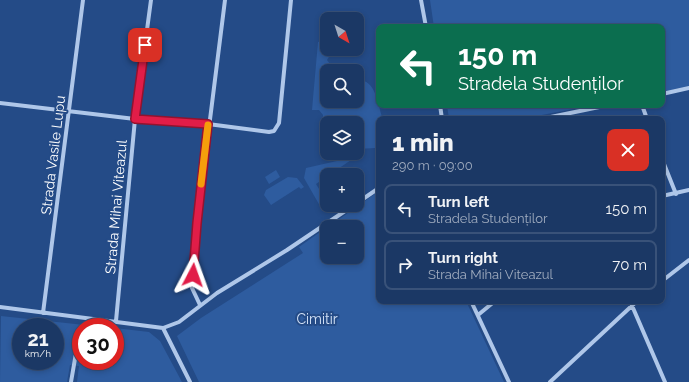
<!DOCTYPE html>
<html lang="en">
<head>
<meta charset="utf-8">
<style>
  body { margin:0; font-family:Raleway,sans-serif; background:#243f6b; color:#f1f3f6; height:100vh; display:flex; flex-direction:column; font-size:15px; white-space:nowrap }
  * { box-sizing:border-box; margin:0 }
  p { font-size:13px; color:#a0acbf }
  .icon { flex:none; width:22px; height:22px; fill:none; stroke:currentColor; stroke-width:2; stroke-linecap:round; stroke-linejoin:round }
  .map { position:relative; flex:1; overflow:hidden }
  .details { position:absolute; left:376px; top:116px; width:289px; height:188px; display:flex; flex-direction:column; background:#1b3865; border-radius:8px; box-shadow:0 2px 6px #0003,0 0 0 1px #395279 }
  .details>* { flex:none }
  .guide { position:absolute; left:376px; top:24px; width:289px; height:84px; border-radius:8px; box-shadow:0 2px 6px #0003,0 0 0 1px #395279; background:#0b6e4f; color:#fff; overflow:hidden }
  .needle { width:26px; rotate:141deg }
  .controls { position:absolute; left:320px; top:12px; display:grid; gap:8px }
  .controls a { display:grid; place-items:center; width:44px; height:44px; border-radius:8px; background:#1b3865; box-shadow:0 2px 6px #0003,0 0 0 1px #395279; font-size:20px }
  .speed { position:absolute; left:12px; top:318px; display:flex; gap:8px; font-size:20px; font-weight:700; text-align:center }
  .speed>* { display:grid; place-content:center; width:52px; height:52px; border-radius:50%; background:#1b3865; box-shadow:0 2px 6px #0003,0 0 0 1px #395279; line-height:1 }
  .speed small { font-size:10px; font-weight:400 }
  .speed .limit { border:6px solid #d22; background:#fff; color:#111 }
  .pin { position:absolute; display:grid; place-items:center; width:34px; height:34px; color:#fff; margin:-17px; border-radius:8px; box-shadow:0 2px 6px #0006 }
  .me { position:absolute; width:44px; margin:-22px; rotate:4deg; stroke-linejoin:round; filter:drop-shadow(0 0 3px #0008) }
  .turn { display:flex; align-items:center; gap:14px; height:84px; padding:0 16px; font-size:18px }
  .turn .icon { width:52px; height:52px; stroke-width:2.5 }
  .turn b { display:block; font-size:28px; line-height:34px }
  .round { display:grid; place-items:center; flex:none; width:42px; height:42px; border-radius:8px; background:#243f6b }
  .head { display:flex; align-items:center; justify-content:space-between; height:68px; padding:0 16px }
  h1 { font-size:24px; font-weight:800; line-height:30px }
  ul { padding:0; list-style:none }
  li { display:flex; align-items:center; gap:12px; height:50px; margin:0 8px 6px; padding:0 8px; border:2px solid #395279; border-radius:8px }
  li div { flex:1 }
  li b { display:block; font-size:15px }
  li em { font-style:normal }
  .map>svg:first-child { display:block }
</style>
</head>
<body>
<div class="map">
<svg width="689" height="382" viewBox="0 0 689 382">
  <rect width="100%" height="100%" fill="#244b87"/>
  <path fill="#2e5c9f" fill-rule="evenodd" d="M 430,0 L 689,0 L 689,86 L 662,92 L 662,27 L 434,27 Z
    M 327,40 L 327,49 L 334,49 L 327,60 L 333,68 L 332,71 L 327,71 L 327,101 L 357,101 L 357,84 L 364,81 C 377,86 378,107 383,119 L 379,119 L 379,146 L 375,148 L 357,149 L 357,123 L 327,123 L 327,142 L 321,140 L 323,115 L 319,110 L 312,110 L 318,42 Z
    M 447,105 L 594,105 L 521,119 L 449,119 Z
    M 351,160 L 316,184 L 324,197 L 327,195 L 327,203 L 320,206 L 304,178 L 306,168 L 337,161 Z
    M 276,170 L 280,177 L 269,184 L 265,177 Z
    M 288,177 L 297,178 L 304,187 L 301,189 L 299,187 L 271,205 L 264,195 L 266,190 Z
    M 379,191 L 379,301 L 466,301 L 504,382 L 199,382 L 177,336 L 201,318 L 303,253 L 299,247 L 327,227 L 327,257 L 357,257 L 357,227 L 328,227 Z
    M 1,316 L 103,327 L 81,327 L 81,361 L 115,361 L 115,328 L 149,332 L 160,341 L 182,382 L 77,382 L 79,366 L 70,365 L 67,382 L 0,382 ZM 21,327 L 55,327 L 55,361 L 21,361 Z"/>
  <g fill="none" stroke-linecap="round" stroke-linejoin="round">
    <path stroke="#afc7e9" stroke-width="4" d="M 421,0 L 426,27
      M 662,94 L 689,88
      M 0,103 L 135,119 L 208,124 L 269,132 L 274,131 L 279,123 L 291,0
      M 440,105 L 442,119
      M 642,105 L 647,119
      M 541,119 L 609,105
      M 662,159 L 676,194
      M 662,196 L 689,190
      M 357,203 L 379,188
      M 662,281 L 689,260
      M 471,301 L 509,382
      M 630,301 L 665,382
      M 200,305 L 192,288 L 197,223 L 225,0
      M 0,307 L 163,328 L 179,322 L 217,293 L 287,250 L 354,205
      M 43,313 L 83,0
      M 478,315 L 495,301
      M 116,321 L 135,119 L 151,0
      M 163,328 L 190,382
      M 71,382 L 76,353
      M 550,382 L 637,301"/>
  </g>
  <g fill="none" stroke-linecap="round" stroke-linejoin="round">
    <defs>
      <path id="route" d="M 145,45 L 135,119 L 208,124 L 197,223 L 193,275"/>
    </defs>
    <use href="#route" stroke="#92132f" stroke-width="10"/>
    <use href="#route" stroke="#e11d48" stroke-width="7"/>
    <path stroke="#f59e0b" stroke-width="7" d="M 201,184 L 208,125"/>
  </g>
  <g text-anchor="middle" stroke-width="4" stroke-linejoin="round" paint-order="stroke">
    <g font-size="14" fill="#fff" stroke="#244b87">
      <text transform="translate(53 155) rotate(-83)" y="5">Strada Vasile Lupu</text>
      <text transform="translate(116 207) rotate(-85)" y="5">Strada Mihai Viteazul</text>
    </g>
    <g font-size="14" fill="#d3e2f7" stroke="#244b87">
      <text x="317" y="324">Cimitir</text>
    </g>
  </g>
</svg>
<div class="controls">
<a><svg class="needle" viewBox="-14 -14 28 28"><path d="M0-13l5 13h-10z" fill="#e53935"/><path d="M0 13l5-13h-10z" fill="#a0acbf"/></svg></a>
<a><svg class="icon" aria-label="search" viewBox="0 0 24 24"><circle cx="10" cy="10" r="6"/><path d="M15 15l6 6"/></svg></a>
<a><svg class="icon" aria-label="layers" viewBox="0 0 24 24"><path d="M12 4l9 5-9 5-9-5zM3 14l9 5 9-5"/></svg></a>
<a>+</a>
<a>−</a>
</div>
<div class="speed"><div>21<small>km/h</small></div><div class="limit">30</div></div>
<div class="pin" style="left:145px;top:45px;background:#d93025"><svg class="icon" aria-label="arrive" viewBox="0 0 24 24"><path d="M6 21V4h12l-3 4 3 4H6"/></svg></div>
<svg class="me" style="left:193px;top:275px" viewBox="-20 -20 40 40"><path d="M0-17L14 15 0 8-14 15z" fill="#e11d48" stroke="#fff" stroke-width="4"/></svg>
<div class="guide">
<div class="turn"><svg class="icon" aria-label="left" viewBox="0 0 24 24"><path d="M17 20v-9H6M10 6l-5 5 5 5"/></svg><div><b>150 m</b>Stradela Studenților</div></div>
</div>
<section class="details">
<div class="head"><div><h1>1 min</h1><p>290 m · 09:00</p></div><a class="round" style="background:#d93025;color:#fff"><svg class="icon" aria-label="close" viewBox="0 0 24 24"><path d="M6 6l12 12M18 6L6 18"/></svg></a></div>
<ul>
<li><svg class="icon" aria-label="left" viewBox="0 0 24 24"><path d="M17 20v-9H6M10 6l-5 5 5 5"/></svg><div><b>Turn left</b><p>Stradela Studenților</p></div><em>150 m</em></li>
<li><svg class="icon" aria-label="right" viewBox="0 0 24 24"><path d="M7 20v-9h11M14 6l5 5-5 5"/></svg><div><b>Turn right</b><p>Strada Mihai Viteazul</p></div><em>70 m</em></li>
</ul>
</section>
</div>
</body>
</html>
